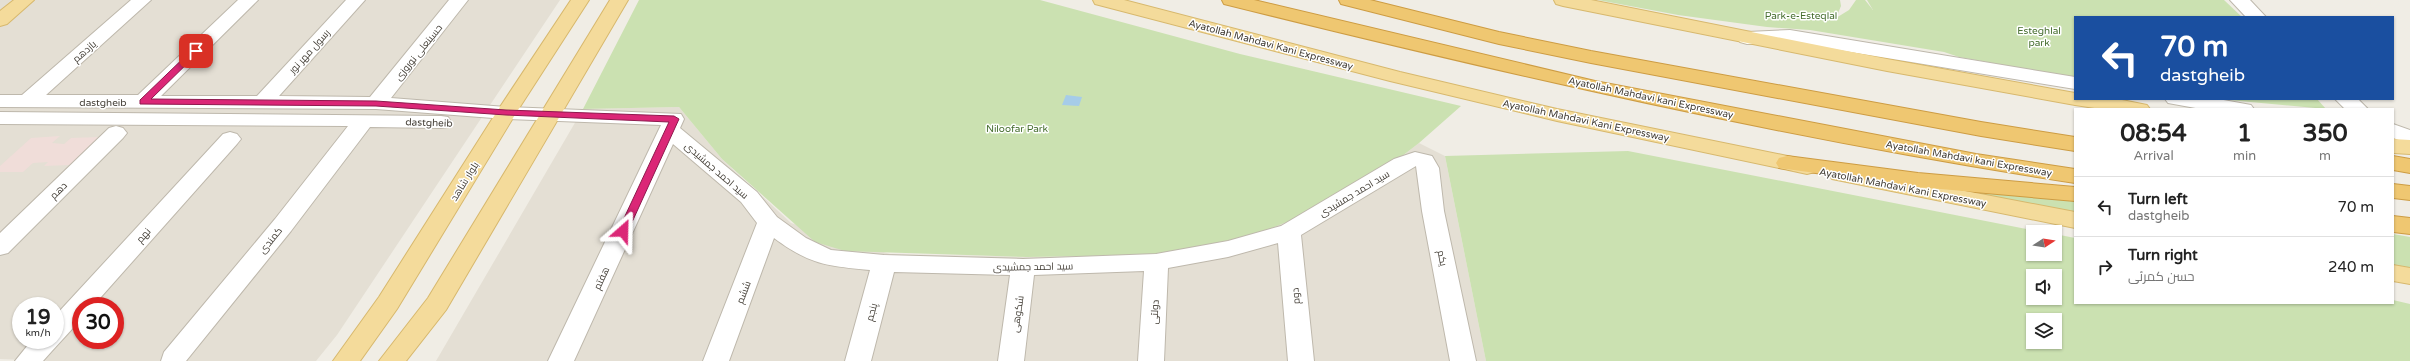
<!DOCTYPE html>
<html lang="en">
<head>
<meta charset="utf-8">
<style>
  body { margin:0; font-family:"Varela Round",Cairo,sans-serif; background:#f2f2f2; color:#222; height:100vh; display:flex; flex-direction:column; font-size:15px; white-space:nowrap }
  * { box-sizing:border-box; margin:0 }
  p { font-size:13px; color:#767676 }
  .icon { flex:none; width:22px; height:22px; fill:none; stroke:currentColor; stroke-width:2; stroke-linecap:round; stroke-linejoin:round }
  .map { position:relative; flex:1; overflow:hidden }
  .panel { position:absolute; left:2074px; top:108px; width:320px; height:196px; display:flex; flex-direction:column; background:#fff; border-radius:0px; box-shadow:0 1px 3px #0004 }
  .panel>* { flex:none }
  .banner { position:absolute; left:2074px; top:16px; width:320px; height:84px; border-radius:0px; box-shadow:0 1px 3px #0004; background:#1a4fa0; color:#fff; overflow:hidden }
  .needle { width:26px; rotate:78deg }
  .tools { position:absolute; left:2026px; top:225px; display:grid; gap:8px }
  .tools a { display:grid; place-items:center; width:36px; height:36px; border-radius:0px; background:#fff; box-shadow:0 1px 3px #0004; font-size:20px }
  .speed { position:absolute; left:12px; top:297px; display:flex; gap:8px; font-size:20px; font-weight:700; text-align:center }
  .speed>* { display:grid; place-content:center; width:52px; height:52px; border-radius:50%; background:#fff; box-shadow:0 1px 3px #0004; line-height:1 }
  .speed small { font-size:10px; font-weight:400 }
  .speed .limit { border:6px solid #d22; background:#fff; color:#111 }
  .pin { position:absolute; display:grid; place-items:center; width:34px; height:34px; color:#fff; margin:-17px; border-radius:8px; box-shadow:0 2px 6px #0006 }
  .me { position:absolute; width:44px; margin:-22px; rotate:25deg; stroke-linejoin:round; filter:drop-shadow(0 0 3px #0008) }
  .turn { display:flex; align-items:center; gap:14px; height:84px; padding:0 20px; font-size:18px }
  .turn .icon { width:52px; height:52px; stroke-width:2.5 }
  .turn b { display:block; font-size:28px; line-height:34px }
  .eta { display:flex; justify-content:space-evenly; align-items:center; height:68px; text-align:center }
  .eta b { font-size:24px; font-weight:800; line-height:28px }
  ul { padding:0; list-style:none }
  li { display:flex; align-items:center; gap:12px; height:60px; padding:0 20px; border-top:1px solid #e0e0e0 }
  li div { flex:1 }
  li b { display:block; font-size:15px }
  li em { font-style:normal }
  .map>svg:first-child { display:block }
</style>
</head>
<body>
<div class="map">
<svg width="2410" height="361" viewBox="0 0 2410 361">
  <rect width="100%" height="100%" fill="#f0ede5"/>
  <path fill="#e4dfd4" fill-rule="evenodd" d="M 0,0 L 560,0 L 337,335 L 316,361 L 49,361 L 0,359 ZM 21,306 L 55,306 L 55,340 L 21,340 ZM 81,306 L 115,306 L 115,340 L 81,340 Z
    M 679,107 L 722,159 L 791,223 L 890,254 L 1027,257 L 1152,255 L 1371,180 L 1419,143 L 1445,156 L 1486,361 L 436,361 L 583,109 Z"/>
  <path fill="#f0ddd9" d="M 60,136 L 52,143 L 64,144 L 71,138 L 100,137 L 70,165 L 44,166 L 48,162 L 33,163 L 23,172 L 0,172 L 0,166 L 31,138 Z"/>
  <path fill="#cbe1b1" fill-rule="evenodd" d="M 639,0 L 1040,0 L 1240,54 L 1461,106 L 1419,143 L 1371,180 L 1311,212 L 1245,239 L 1152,255 L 1027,257 L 845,251 L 815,242 L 722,159 L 679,107 L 583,109 Z
    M 1598,0 L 1840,0 L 1841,6 L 1836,18 L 1849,10 L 1856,0 L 1865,0 L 1873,10 L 1867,0 L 2224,0 L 2242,17 L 2075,17 L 2075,78 L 1959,57 L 1944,52 L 1810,30 L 1767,27 L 1678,15 Z
    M 2218,99 L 2317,99 L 2326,109 Z
    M 1628,151 L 2042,232 L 2033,232 L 2033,254 L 2055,254 L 2055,234 L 2075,238 L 2075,303 L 2393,303 L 2393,300 L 2410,304 L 2410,361 L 1486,361 L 1445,156 ZM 2033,276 L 2055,276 L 2055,298 L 2033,298 ZM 2033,320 L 2055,320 L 2055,342 L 2033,342 Z
    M 1921,184 L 2075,196 L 2075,213 Z
    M 2393,234 L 2410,237 L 2410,268 L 2393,265 Z"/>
  <path fill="#a6cce8" d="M 1066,95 L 1082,97 L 1079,106 L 1062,105 Z"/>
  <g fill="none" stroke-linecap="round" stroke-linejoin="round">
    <defs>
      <path id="minor" d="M 131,0 L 151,0 L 46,95 L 138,95 L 238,0 L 258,0 L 161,96 L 257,96 L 346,0 L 365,0 L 279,96 L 370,97 L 449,0 L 468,0 L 391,98 L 506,107 L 681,114 L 684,119 L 680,128 L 757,192 L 777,217 L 806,238 L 831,250 L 884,255 L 1023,259 L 1156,254 L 1228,241 L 1281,226 L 1394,159 L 1415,152 L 1432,156 L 1439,168 L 1444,211 L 1476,361 L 1450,361 L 1422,211 L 1416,166 L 1301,235 L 1314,361 L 1288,361 L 1278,243 L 1228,257 L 1168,268 L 1164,361 L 1138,361 L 1144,271 L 1034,275 L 1024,361 L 998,361 L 1010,275 L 894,272 L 871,361 L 845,361 L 870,270 C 828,266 810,265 774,238 L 729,361 L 703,361 L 757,223 L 741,202 L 673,144 L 574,361 L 548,361 L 661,125 L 506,119 L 376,109 L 0,107 L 0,95 L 22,95 Z
        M 2230,0 L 2250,0 L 2266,17 L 2246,17 Z
        M 1790,30 L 2075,77 L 2075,89 L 1790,42 L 1747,44 L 1740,42 L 1737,38 L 1740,34 L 1747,32 Z
        M 2165,99 L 2218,99 L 2251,105 L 2254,109 L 2201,109 L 2168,103 Z
        M 2335,99 L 2358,99 L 2368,109 L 2345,109 Z
        M 0,112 L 441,116 L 448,117 L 451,122 L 448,127 L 441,128 L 370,127 L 291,231 L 186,361 L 161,361 L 164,352 L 275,219 L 348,126 L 0,124 Z
        M 2393,124 L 2410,130 L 2410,144 L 2393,138 Z
        M 116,126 L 123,128 L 127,133 L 123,138 L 8,253 L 0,255 L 0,233 L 109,128 Z
        M 230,132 L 237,134 L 241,139 L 237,144 L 93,306 L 81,306 L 81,319 C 68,334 56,346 43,361 L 15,361 L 32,340 L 55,340 L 55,316 L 223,134 Z"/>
      <path id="major" d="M 14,0 L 34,0 L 7,24 L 0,26 L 0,11 Z
        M 571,0 L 589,0 L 516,113 L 397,309 L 360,361 L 333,361 L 379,297 L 496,113 Z
        M 610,0 L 628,0 L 446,310 L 406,361 L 379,361 L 428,298 Z
        M 1093,0 L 1124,0 L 1400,72 L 1557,109 L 1807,160 L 1815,162 L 1818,167 L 1815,172 L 1807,174 L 1557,121 L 1390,81 L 1095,4 Z
        M 1554,0 L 1591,0 L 1887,59 L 2075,93 L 2075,99 L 2117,99 L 2147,105 L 2150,109 L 2101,109 L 2075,105 L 1887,71 L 1563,6 L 1556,4 Z
        M 2393,139 L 2410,140 L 2410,154 L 2393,153 Z
        M 1840,167 L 2075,212 L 2075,228 L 1832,179 L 1829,174 L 1832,169 Z
        M 2393,265 L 2410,268 L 2410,284 L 2393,281 Z"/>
      <path id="highway" d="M 1222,0 L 1254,0 L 1595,81 L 1976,154 L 2075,169 L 2075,183 C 1788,139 1506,74 1224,4 Z
        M 1339,0 L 1370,0 L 1499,32 L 1591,51 L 1981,122 L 2075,137 L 2075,151 L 1981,136 L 1591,63 L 1499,44 L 1341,4 Z
        M 1787,156 L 1918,173 L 2075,187 L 2075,201 L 1918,187 L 1779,168 L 1776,163 L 1779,158 Z
        M 2393,156 L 2410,159 L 2410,173 L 2393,170 Z
        M 2393,184 L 2410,186 L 2410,200 L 2393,198 Z
        M 2393,216 L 2410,218 L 2410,234 L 2393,232 Z"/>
    </defs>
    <use href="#minor" stroke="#beb8ac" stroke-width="2"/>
    <use href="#major" stroke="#d7b86d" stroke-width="2"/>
    <use href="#highway" stroke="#cd9c43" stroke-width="2"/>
    <use href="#minor" fill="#fff" fill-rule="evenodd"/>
    <use href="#major" fill="#f4db9b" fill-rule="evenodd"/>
    <use href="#highway" fill="#efc771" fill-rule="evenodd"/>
  </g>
  <path fill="#db2777" stroke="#8e194d" d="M 193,49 L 200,51 L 151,99 L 376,101 L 506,110 L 674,116 L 679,119 L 628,231 L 623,234 L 618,231 L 669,122 L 506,115 L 376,106 L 140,104 L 140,100 Z"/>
  <g text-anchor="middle" stroke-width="3" stroke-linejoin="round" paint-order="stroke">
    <g font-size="10" fill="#466e2f" stroke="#fff">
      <text x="1801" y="19">Park-e-Esteqlal</text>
      <text x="2039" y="34">Esteghlal<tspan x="2039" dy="12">park</tspan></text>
      <text x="1017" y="132">Niloofar Park</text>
    </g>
    <g font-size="10" fill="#423d35" stroke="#fff">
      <text transform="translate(1271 44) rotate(15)" y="4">Ayatollah Mahdavi Kani Expressway</text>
      <text transform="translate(84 51) rotate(-41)" y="4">یازدهم</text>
      <text transform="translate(309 51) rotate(-48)" y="4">رسول مهر نور</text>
      <text transform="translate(418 52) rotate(-51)" y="4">حسینعلی نوروزی</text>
      <text transform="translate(1651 97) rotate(12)" y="4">Ayatollah Mahdavi kani Expressway</text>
      <text x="103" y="106">dastgheib</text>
      <text transform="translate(1586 120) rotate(12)" y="4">Ayatollah Mahdavi Kani Expressway</text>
      <text transform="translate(429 122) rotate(2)" y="4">dastgheib</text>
      <text transform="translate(1969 158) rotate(10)" y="4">Ayatollah Mahdavi kani Expressway</text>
      <text transform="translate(717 170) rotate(41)" y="4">سید احمد جمشیدی</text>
      <text transform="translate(464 181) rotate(-58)" y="4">بلوار شاهد</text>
      <text transform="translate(1903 187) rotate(11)" y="4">Ayatollah Mahdavi Kani Expressway</text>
      <text transform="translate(58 190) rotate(-45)" y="4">دهم</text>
      <text transform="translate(1354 193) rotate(-31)" y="4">سید احمد جمشیدی</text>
      <text transform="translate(143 235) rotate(-48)" y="4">نهم</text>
      <text transform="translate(270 240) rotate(-51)" y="4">کمندی</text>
      <text transform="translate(1443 258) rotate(79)" y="4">یکم</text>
      <text transform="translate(1033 266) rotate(-1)" y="4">سید احمد جمشیدی</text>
      <text transform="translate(601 278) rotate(-65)" y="4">هفتم</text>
      <text transform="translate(743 292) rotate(-69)" y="4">ششم</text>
      <text transform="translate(1295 296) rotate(-95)" y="4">دوم</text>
      <text transform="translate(871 312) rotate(-75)" y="4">پنجم</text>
      <text transform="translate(1154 312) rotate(-87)" y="4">دولتی</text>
      <text transform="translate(1017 314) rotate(-82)" y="4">شکوهی</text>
    </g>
  </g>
</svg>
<div class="tools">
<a><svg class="needle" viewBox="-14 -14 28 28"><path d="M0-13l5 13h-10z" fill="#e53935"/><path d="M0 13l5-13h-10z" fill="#767676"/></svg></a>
<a><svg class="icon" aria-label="sound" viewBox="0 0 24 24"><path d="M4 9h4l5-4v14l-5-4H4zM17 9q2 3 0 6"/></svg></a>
<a><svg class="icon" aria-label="layers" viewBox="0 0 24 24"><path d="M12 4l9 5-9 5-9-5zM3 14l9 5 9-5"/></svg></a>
</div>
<div class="speed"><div>19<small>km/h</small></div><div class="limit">30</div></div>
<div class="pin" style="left:196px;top:51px;background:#d93025"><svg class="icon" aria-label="arrive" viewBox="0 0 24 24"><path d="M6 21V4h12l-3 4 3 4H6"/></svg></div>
<svg class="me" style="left:623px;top:231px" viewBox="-20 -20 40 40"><path d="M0-17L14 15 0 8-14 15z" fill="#db2777" stroke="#fff" stroke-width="4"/></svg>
<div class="banner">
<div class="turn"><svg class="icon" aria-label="left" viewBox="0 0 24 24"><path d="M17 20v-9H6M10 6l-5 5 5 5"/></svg><div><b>70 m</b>dastgheib</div></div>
</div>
<section class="panel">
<div class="eta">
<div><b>08:54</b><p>Arrival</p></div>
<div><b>1</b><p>min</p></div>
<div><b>350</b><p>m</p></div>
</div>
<ul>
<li><svg class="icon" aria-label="left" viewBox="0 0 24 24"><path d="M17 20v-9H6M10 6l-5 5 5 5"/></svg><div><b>Turn left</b><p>dastgheib</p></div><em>70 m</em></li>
<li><svg class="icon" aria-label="right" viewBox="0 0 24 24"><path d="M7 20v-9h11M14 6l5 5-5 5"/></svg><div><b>Turn right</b><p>حسن کمرئی</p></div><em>240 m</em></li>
</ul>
</section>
</div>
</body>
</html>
